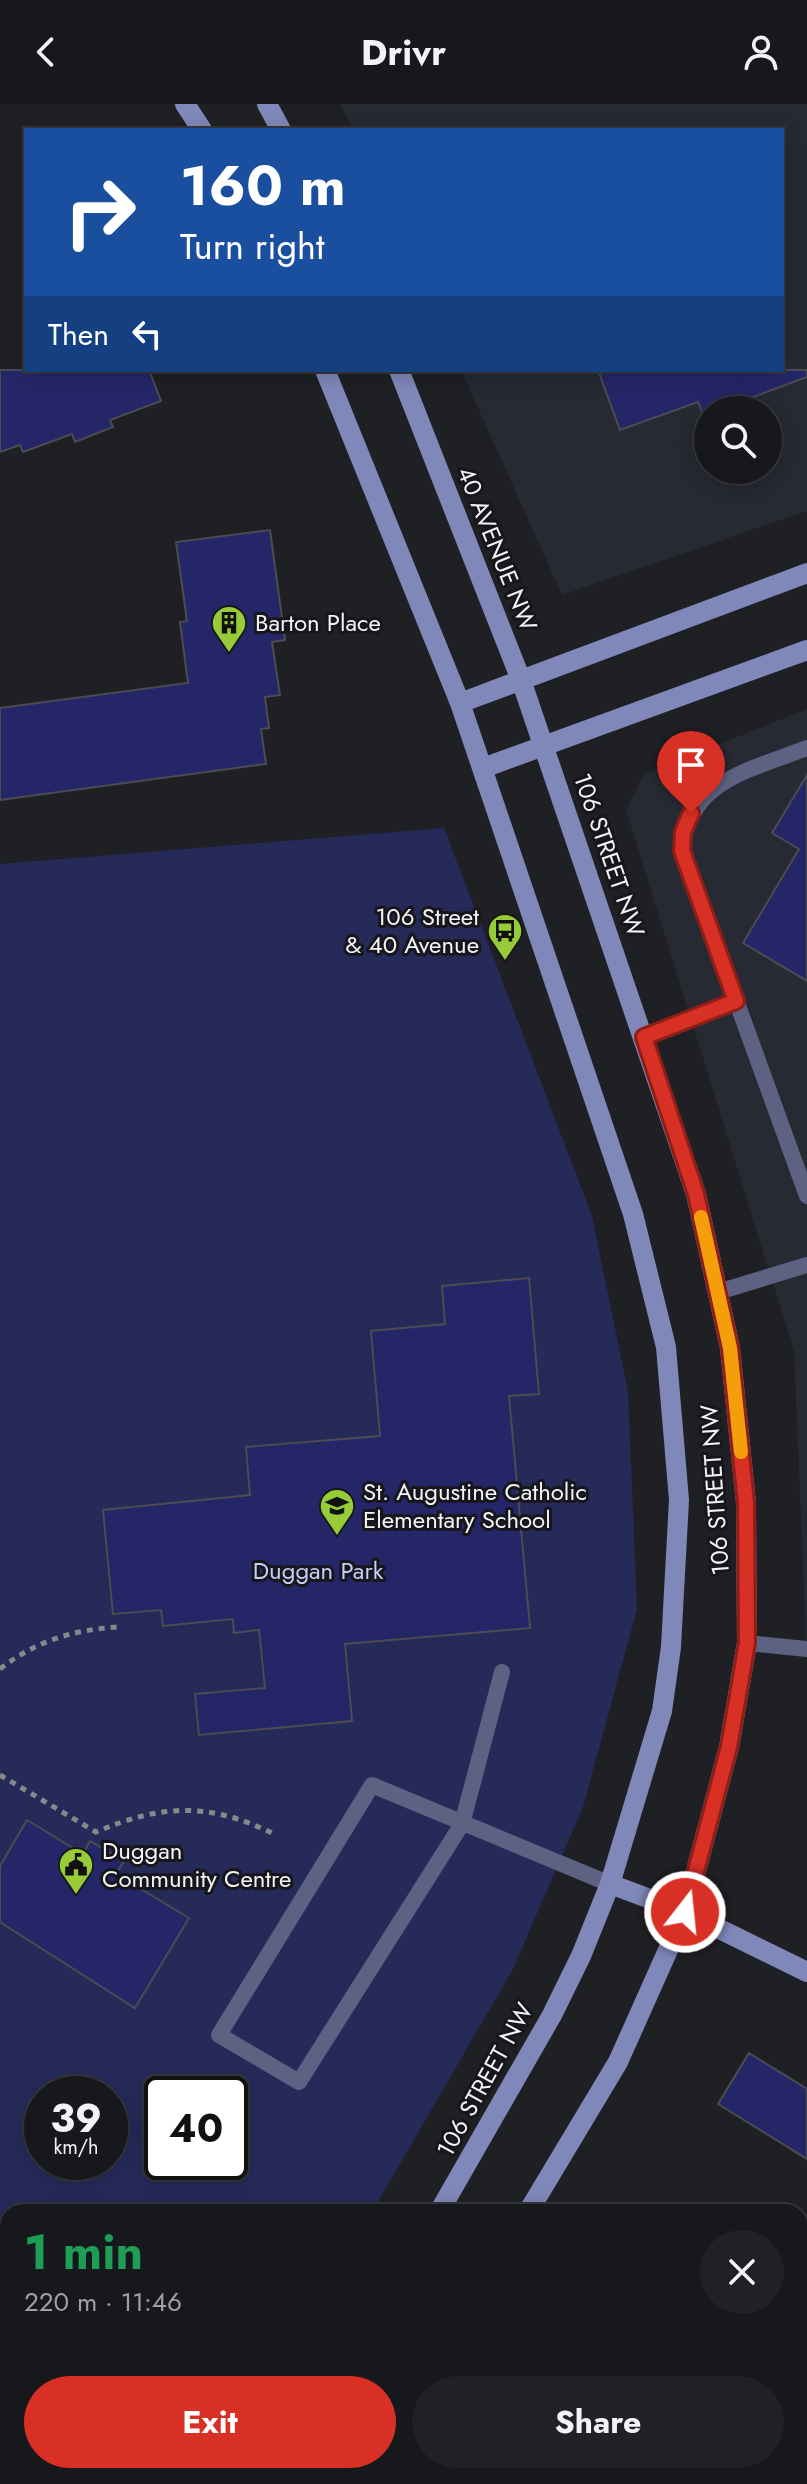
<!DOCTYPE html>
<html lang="en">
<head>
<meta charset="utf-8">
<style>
  body { margin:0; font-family:Jost,sans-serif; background:#202124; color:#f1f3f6; height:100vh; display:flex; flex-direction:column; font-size:30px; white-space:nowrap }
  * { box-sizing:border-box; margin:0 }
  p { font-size:26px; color:#9ea0a3 }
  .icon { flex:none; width:44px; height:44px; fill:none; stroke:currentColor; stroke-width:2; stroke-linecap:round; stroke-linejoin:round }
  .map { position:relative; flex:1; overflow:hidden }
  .details { position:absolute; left:0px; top:2100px; width:808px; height:280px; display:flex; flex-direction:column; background:#17181b; border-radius:24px 24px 0 0; box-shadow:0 4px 20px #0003,0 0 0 2px #36373a }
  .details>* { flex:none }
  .banner { position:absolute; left:24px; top:24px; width:760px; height:244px; border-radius:0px; box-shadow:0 4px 20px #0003,0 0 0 2px #36373a; background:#1a4fa0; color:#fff; overflow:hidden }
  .controls { position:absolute; left:694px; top:292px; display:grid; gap:16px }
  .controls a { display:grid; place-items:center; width:88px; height:88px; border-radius:50%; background:#17181b; box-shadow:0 4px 20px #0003,0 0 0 2px #36373a; font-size:40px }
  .speed { position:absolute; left:24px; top:1972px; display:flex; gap:16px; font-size:40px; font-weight:700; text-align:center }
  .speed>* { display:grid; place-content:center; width:104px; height:104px; border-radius:50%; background:#17181b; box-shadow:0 4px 20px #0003,0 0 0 2px #36373a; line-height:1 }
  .speed small { font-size:20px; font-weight:400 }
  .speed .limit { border:4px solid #111; border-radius:12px; background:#fff; color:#111 }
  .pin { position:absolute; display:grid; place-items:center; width:68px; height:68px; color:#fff; margin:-82px -34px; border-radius:50% 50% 50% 0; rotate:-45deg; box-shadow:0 0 8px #0007 }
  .pin .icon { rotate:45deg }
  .me { position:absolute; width:88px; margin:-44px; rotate:16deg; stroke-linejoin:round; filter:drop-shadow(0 0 6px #0008) }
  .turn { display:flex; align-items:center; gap:28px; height:168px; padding:0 24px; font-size:36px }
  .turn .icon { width:104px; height:104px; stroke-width:2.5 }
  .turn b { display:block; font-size:56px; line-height:68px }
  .then { display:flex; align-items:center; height:76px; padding:0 24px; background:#0003; gap:16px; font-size:30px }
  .round { display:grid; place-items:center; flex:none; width:84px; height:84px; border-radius:42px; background:#202124 }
  .headline { display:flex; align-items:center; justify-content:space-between; height:136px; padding:0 24px }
  h1 { font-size:48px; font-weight:700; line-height:60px; color:#1e9e55 }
  .primary-button { display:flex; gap:16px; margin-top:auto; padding:16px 24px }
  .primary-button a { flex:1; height:92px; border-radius:48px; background:#d93025; color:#fff; font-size:32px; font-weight:700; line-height:92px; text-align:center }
  .primary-button a+a { background:#202124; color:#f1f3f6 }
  header { display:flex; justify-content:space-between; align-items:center; height:104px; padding:0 24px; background:#17181b; font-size:36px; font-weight:700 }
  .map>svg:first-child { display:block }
</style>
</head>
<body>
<header><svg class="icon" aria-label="back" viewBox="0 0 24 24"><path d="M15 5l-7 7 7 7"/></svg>Drivr<svg class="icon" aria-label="person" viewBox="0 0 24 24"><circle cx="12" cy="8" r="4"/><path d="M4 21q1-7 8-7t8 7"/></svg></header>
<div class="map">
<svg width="807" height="2380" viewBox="0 0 807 2380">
  <rect width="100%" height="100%" fill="#1f2024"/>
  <path fill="#272933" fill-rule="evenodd" d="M 340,0 L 807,0 L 807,407 L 562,491 L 461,266 L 782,266 L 782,26 L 354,26 ZM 708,306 L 768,306 L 768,366 L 708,366 Z
    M 807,605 L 807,1536 L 806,1538 L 794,1247 L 626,706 L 644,670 Z"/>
  <path fill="#262a59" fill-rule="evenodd" d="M 444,724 L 592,1112 L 628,1288 L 637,1505 L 583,1703 L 513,1865 L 372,2108 L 8,2108 L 8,2372 L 219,2372 L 214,2380 L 0,2380 L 0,760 ZM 42,1990 L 110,1990 L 110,2058 L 42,2058 ZM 162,1990 L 230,1990 L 230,2058 L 162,2058 Z"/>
  <path fill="#252667" stroke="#4b4c52" stroke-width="2" d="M 0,266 L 149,266 L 161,297 L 110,316 L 113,323 L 75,338 L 72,330 L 23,348 L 20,341 L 0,348 Z
    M 598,266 L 807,266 L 807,273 L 718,306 L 708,306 L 703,311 L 698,298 L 620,326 Z
    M 270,426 L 285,536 L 272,538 L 280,591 L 265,593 L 269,624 L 261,625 L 266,660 L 0,696 L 0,604 L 188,579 L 180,518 L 187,517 L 176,438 Z
    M 807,671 L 807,877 L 743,839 L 799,745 L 772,729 Z
    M 529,1174 L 539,1290 L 509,1292 L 530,1524 L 345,1540 L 352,1617 L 199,1631 L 195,1590 L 265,1584 L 259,1526 L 234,1529 L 233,1515 L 163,1522 L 161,1506 L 113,1510 L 103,1406 L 250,1391 L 246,1343 L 380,1332 L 371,1227 L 445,1220 L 442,1182 Z
    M 27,1716 L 83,1750 L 90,1737 L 124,1757 L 116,1770 L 189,1814 L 135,1904 L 0,1818 L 0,1762 Z
    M 749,1949 L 807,1985 L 807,2055 L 718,2000 Z"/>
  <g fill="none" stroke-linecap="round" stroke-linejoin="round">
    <path stroke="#87888b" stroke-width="5" stroke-dasharray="6 6" stroke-linecap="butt" d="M 0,1565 C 36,1537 72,1526 118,1523
      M 0,1671 L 96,1728 C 162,1700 209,1698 274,1730
      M 0,2191 L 8,2180"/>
    <path stroke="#5d6282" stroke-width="16" d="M 807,644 C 751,666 688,676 682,747 L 807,1092
      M 644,933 L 736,897
      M 718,1188 L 807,1161
      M 747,1539 L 807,1545
      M 502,1568 L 462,1720 L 299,1978 L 219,1931 L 372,1681 L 610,1780"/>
    <path stroke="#8088ba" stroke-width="20" d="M 185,0 L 202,26
      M 267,0 L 281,26
      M 325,266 L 460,599 L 633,1110 L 666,1243 L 679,1396 L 671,1543 L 662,1607 L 610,1780 L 581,1852 L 552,1911 L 439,2108
      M 399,266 L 521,576 L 696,1090 L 730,1244 L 746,1399 L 747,1539 L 729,1643 L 685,1808 L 618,1958 L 528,2108
      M 460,599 L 807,469
      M 483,664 L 807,546
      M 610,1780 L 685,1808 L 807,1868
      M 279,2380 L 284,2372
      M 362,2380 L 367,2372"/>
  </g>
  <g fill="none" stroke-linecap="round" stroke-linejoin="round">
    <defs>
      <path id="route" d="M 685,1808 L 729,1643 L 747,1539 L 746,1399 L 730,1244 L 696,1090 L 644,933 L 736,897 L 682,747 L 683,728 L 691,709"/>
    </defs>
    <use href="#route" stroke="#8d1f18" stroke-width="20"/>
    <use href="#route" stroke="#d93025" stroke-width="14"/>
    <path stroke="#f59e0b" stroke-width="14" d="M 701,1113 L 730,1244 L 741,1348"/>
  </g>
  <defs>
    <symbol id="building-pin" viewBox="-11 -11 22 30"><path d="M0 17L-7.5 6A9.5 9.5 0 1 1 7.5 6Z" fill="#97cc38" stroke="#16161b"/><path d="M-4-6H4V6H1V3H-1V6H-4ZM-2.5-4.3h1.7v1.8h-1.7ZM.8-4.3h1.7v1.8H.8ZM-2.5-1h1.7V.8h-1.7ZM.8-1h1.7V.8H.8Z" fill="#111"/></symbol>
    <symbol id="bus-pin" viewBox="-11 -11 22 30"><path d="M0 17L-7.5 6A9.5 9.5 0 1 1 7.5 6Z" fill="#97cc38" stroke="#16161b"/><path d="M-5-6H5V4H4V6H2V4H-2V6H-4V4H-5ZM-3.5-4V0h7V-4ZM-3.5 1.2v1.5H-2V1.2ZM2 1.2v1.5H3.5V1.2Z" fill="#111"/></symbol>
    <symbol id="school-pin" viewBox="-11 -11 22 30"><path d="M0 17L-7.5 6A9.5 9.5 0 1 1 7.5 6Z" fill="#97cc38" stroke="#16161b"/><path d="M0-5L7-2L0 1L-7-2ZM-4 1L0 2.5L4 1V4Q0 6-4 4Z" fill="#111"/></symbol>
    <symbol id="civic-pin" viewBox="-11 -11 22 30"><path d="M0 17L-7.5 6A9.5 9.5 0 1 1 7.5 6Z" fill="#97cc38" stroke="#16161b"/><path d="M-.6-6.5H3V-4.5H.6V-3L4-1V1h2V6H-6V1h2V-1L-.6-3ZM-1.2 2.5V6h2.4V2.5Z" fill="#111"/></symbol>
  </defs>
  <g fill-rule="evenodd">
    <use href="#building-pin" x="209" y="499" width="40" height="54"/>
    <use href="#bus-pin" x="485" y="807" width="40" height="54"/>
    <use href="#school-pin" x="317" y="1382" width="40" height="54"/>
    <use href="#civic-pin" x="56" y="1741" width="40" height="54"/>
  </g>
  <g text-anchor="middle" stroke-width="6" stroke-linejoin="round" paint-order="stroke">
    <g font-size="24" fill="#f3f4f7" stroke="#16161b">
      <text transform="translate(497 445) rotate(68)" y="8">40 AVENUE NW</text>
      <text transform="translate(609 751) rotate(71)" y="8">106 STREET NW</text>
      <text transform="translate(715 1386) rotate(-94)" y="8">106 STREET NW</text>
      <text transform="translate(485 1976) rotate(-61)" y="8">106 STREET NW</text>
    </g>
    <g font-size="24" fill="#f3f4f7" stroke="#16161b" text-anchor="start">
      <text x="255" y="527">Barton Place</text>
      <text x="479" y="821" text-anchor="end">106 Street<tspan x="479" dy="28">&amp; 40 Avenue</tspan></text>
      <text x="363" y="1396">St. Augustine Catholic<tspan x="363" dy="28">Elementary School</tspan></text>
      <text x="102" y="1755">Duggan<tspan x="102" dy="28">Community Centre</tspan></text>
    </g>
    <g font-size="24" fill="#c7cef7" stroke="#16161b">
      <text x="318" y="1475">Duggan Park</text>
    </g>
  </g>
</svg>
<div class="controls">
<a><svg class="icon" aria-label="search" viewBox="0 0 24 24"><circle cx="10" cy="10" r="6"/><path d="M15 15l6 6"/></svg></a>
</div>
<div class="speed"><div>39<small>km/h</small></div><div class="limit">40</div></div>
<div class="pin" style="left:691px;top:709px;background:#d93025"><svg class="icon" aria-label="arrive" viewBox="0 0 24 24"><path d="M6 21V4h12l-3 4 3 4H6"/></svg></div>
<svg class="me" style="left:685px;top:1808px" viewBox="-20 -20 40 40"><circle r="17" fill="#d93025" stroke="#fff" stroke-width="3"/><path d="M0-11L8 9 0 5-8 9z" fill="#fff"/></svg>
<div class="banner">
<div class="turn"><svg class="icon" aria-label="right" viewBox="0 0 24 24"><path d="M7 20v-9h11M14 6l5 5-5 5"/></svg><div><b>160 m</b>Turn right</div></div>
<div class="then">Then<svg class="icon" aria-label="left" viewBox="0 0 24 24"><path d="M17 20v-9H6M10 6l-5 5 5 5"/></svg></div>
</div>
<section class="details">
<div class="headline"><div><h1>1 min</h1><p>220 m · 11:46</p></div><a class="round"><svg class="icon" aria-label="close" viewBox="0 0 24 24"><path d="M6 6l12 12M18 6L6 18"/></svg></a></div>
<div class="primary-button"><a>Exit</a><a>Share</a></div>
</section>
</div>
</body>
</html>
